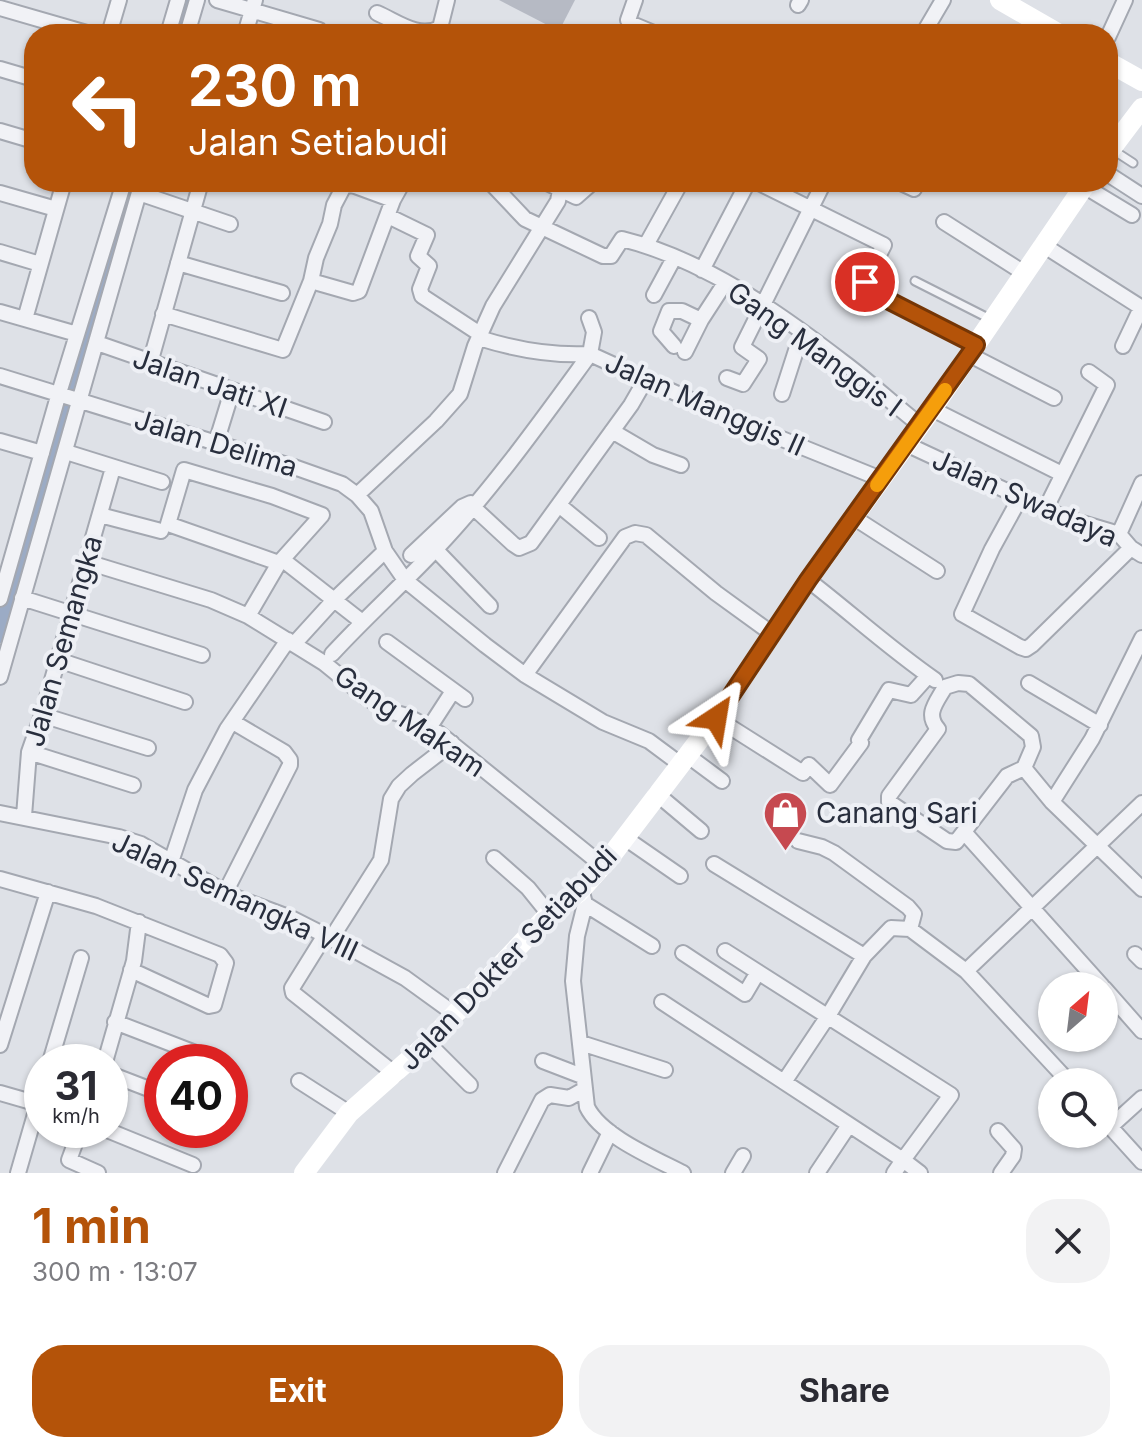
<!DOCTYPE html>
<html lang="en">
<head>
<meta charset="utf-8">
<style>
  body { margin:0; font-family:Inter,sans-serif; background:#f2f2f3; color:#2b2b33; height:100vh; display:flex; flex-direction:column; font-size:30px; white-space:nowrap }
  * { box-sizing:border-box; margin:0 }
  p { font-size:26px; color:#7c7c81 }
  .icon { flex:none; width:44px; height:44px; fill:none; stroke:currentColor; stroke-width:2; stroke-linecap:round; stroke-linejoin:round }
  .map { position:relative; height:1173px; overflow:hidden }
  .details { display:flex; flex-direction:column; background:#fff; flex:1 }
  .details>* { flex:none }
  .banner { position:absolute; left:24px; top:24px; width:1094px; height:168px; border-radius:32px; box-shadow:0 2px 6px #0004; background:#b45309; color:#fff; overflow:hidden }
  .needle { width:52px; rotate:28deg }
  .controls { position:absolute; left:1038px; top:972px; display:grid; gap:16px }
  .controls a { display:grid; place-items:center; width:80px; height:80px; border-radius:50%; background:#fff; box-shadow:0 2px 6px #0004; font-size:40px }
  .speed { position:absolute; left:24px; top:1044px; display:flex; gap:16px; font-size:40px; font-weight:700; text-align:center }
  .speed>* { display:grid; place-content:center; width:104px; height:104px; border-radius:50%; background:#fff; box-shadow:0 2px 6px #0004; line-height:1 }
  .speed small { font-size:20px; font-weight:400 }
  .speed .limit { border:12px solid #d22; background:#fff; color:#111 }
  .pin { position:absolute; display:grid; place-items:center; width:68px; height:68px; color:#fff; margin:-34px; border:4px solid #fff; border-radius:50%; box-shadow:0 2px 8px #0007 }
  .me { position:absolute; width:88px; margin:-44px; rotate:33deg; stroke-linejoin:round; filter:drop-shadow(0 0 6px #0008) }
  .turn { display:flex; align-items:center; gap:28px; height:168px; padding:0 32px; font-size:36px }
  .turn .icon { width:104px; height:104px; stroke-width:2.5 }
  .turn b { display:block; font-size:56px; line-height:68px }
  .round { display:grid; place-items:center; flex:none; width:84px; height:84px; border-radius:32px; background:#f2f2f3 }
  .overview { display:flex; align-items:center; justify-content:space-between; height:136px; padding:0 32px }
  h1 { font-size:48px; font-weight:700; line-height:60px; color:#b45309 }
  .button { display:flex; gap:16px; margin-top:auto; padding:16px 32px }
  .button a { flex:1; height:92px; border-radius:32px; background:#b45309; color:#fff; font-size:32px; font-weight:700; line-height:92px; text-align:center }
  .button a+a { background:#f2f2f3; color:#2b2b33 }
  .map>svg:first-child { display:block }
</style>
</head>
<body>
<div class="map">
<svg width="1142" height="1173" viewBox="0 0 1142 1173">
  <rect width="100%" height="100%" fill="#dee1e7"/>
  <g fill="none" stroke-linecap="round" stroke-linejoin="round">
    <path stroke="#9babc5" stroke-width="24" d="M 176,34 L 186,0
      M 0,631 L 132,182"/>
  </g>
  <path fill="#b6bac4" d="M 499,0 L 575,0 L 559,31 Z"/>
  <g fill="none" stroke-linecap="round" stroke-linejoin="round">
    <defs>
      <path id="lane" d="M 1113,150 L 1133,163
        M 915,281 L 992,320"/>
      <path id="street" d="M 217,0 L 319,30
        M 635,0 L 628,20 L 632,24 L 656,34
        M 798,5 L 801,0
        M 0,8 L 90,34
        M 377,13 C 398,22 418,39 440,28
        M 109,34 L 119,0
        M 168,34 L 178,0
        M 187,34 L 197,0
        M 245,34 L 255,0
        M 442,34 L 440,28 L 447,0
        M 923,34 L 943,0
        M 1108,37 L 1125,0
        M 0,69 L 34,79
        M 0,131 L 34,141
        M 1108,174 L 1142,196
        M 333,182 L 355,186 L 393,200
        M 490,182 L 525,219 L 603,256 L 611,256 L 622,239 C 703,259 778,312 843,362 C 870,382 894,405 920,425
        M 545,182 L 576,197 L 593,182
        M 757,182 L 884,245 L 865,282 L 868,290 L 976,345
        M 899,182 L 914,189
        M 1084,186 L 1132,215
        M 0,193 L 56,209
        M 139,193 L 230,224
        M 388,216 L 427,235 L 418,256 L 429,266 L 420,289 L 422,296 L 480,334
        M 944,222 L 1024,273
        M 646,245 L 681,182
        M 1043,245 L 1142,308
        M 0,252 L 40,264
        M 178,263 L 282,293
        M 702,270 L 748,182
        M 311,281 L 353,293 L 359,291 L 393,200 L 403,182
        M 654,295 L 674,258
        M 0,312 L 77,334
        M 163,314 L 283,350 L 311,281 L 316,258 L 330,224 L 334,205 L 344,186
        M 25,319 L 64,182
        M 479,338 C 514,349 553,356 590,354 L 735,420 L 881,479
        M 97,343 L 324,422
        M 674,346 L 661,331 L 669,311 L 682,311 L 701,320 L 725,283
        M 1123,346 L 1141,308
        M 685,352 L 701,320
        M 970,355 L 1054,398
        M 150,363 L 201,182
        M 0,376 L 294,467 L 342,484 L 357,495 L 371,511 L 385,551 L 405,580 L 485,645 L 525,675 L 603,722 L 649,741 L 680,764
        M 727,378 L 743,384 L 759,359 L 742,347 L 824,182
        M 782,394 L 802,332
        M 932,409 L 1062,474
        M 612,431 L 653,455 L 681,465
        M 0,441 L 42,453
        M 216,443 L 232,391
        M 906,444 L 1065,518 L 1119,534 L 1131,548 L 1142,555
        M 66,452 L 162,482
        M 357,495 L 436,421 L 460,394 L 475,346 L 493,306 L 558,201 L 560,190
        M 1020,498 L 992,549 L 962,614 L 1020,647 L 1026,649 L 1032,645 L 1131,548
        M 559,505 L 599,538
        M 473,507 L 513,544 L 519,548 L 531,543 L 631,405 L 646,379
        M 1045,510 L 1107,385 L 1089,372
        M 100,515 L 161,531
        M 853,517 L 937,571
        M 1119,534 L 1142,483
        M 436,550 L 490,606
        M 411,555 L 462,507 L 471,503
        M 283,560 L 361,621
        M 87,562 L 211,600 L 248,616 L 324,663 L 367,698 L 389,711 L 407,716 L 440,734 L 603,866
        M 808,580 C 851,613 890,649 935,680
        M 22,598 L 202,655
        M 0,599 L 59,393 L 124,182
        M 248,616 L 279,563 L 322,515 L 272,496 L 184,470 L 168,524 L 279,563
        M 387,642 L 465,699
        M 294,644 L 334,600 L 385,551
        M 332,654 C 365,618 401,586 435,550 C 492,490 541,421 590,354 L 594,332 L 589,318
        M 58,660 L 185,702
        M 525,675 L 625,537 L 635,533 L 646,535 L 716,593 L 771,633
        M 0,677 L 142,182
        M 1029,683 L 1100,725
        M 945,687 C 936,703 925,714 938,729 L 889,796 L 889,802 L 947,841 L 956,842 L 1007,776 L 1024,768 L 1052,802 L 1142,889
        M 945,687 L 958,683 L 969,684 L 1031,736 L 1033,747 L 1024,768
        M 42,715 L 148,748
        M 716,718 L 803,773 L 809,765 L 830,785 L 861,743 L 859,740 L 889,690 L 911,695 L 928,676
        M 429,728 L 453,691
        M 29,752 L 133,785
        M 687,755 L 722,781
        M 657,794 L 701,831
        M 1052,802 L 1092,739 L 1142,638
        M 0,813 L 119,837 L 141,844 L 232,896 L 291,918 L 354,950 L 405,978 L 456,1015
        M 24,816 L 29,752 L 42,715 L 113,468
        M 964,832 L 1102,986
        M 625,838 L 680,876
        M 798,841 L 822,847 L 834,853 L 908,907 L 914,914 L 910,929
        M 494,858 L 528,888 L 549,914
        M 171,862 L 195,790 L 227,729 L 288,640
        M 714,864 L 864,956
        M 0,879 L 96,906 L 220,955 L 226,963 L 214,1005 L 209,1006 L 131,970
        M 225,893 L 290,765 L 290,760 L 284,752 L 233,722
        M 578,893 L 583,896 L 585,904 L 577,936 L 573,981 L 587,1107 C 601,1136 654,1158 683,1173
        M 585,904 L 652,946
        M 325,935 L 292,988 L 293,993 L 395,1074
        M 331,939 L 381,860 L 391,799 L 399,786 L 412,774 L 452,743
        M 725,951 L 951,1095 L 903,1160 L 920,1173
        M 683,953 L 745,994 L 758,972
        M 1135,954 L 1142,961
        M 966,971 L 1142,803
        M 1104,988 L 1142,1031
        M 662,1002 L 903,1160 L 894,1173
        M 115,1022 L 198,1054
        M 428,1043 L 470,1085
        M 581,1043 L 665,1070
        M 0,1045 L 48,892
        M 543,1061 L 582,1076
        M 50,1062 L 81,958
        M 105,1062 L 134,961 L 139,922
        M 110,1074 L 162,1094
        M 299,1081 L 349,1113
        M 784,1082 L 828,1016 L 864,956 L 891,928 L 910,929 L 966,971 L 1069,1082
        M 0,1093 L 42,1105
        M 1104,1120 L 1142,1162
        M 1110,1127 L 1142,1098
        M 80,1130 L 69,1160 L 98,1173
        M 107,1130 L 193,1165
        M 998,1131 L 1014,1149 L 1013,1156 L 1001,1173
        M 18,1173 L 42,1090
        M 505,1173 L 542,1100 L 550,1095 L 569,1098 L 585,1089
        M 590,1173 L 610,1132
        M 733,1173 L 743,1156
        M 817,1173 L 849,1125"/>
    </defs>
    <use href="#lane" stroke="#a4a8b1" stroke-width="11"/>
    <use href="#street" stroke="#a4a8b1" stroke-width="18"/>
    <use href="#lane" stroke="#f1f2f6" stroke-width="7"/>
    <use href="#street" stroke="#f1f2f6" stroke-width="14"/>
    <path stroke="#fff" stroke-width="20" d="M 1000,0 L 1059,34
      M 1108,62 L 1142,81
      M 1108,153 L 1142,108
      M 304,1173 L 349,1113 L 428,1043 L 549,914 L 578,893 L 611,856 L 716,718 L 808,580 L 932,409 L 1087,182"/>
  </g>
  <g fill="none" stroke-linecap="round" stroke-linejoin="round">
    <defs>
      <path id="route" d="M 716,718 L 808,580 L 976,345 L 868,290 L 865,282"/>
    </defs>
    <use href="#route" stroke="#753606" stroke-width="20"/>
    <use href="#route" stroke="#b45309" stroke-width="14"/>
    <path stroke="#f59e0b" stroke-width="14" d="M 877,485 L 945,390"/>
  </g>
  <defs>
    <symbol id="shop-pin" viewBox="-11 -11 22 30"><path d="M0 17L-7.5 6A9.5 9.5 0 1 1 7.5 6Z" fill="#c64950" stroke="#eef0f5"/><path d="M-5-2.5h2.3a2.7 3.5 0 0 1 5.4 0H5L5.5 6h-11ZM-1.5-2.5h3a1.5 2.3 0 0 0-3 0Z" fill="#fff"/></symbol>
  </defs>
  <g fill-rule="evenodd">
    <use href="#shop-pin" x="760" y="788" width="51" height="69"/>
  </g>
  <g text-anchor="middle" stroke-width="8" stroke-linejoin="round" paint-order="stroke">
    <g font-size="28" fill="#282e3d" stroke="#eef0f5">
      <text transform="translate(815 349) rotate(36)" y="10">Gang Manggis I</text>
      <text transform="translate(210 383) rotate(19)" y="10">Jalan Jati XI</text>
      <text transform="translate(705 404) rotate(24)" y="10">Jalan Manggis II</text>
      <text transform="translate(216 443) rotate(17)" y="10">Jalan Delima</text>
      <text transform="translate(1025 498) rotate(24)" y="10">Jalan Swadaya</text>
      <text transform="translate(63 641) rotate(-74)" y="10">Jalan Semangka</text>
      <text transform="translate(410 721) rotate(34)" y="10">Gang Makam</text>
      <text transform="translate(235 896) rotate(25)" y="10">Jalan Semangka VIII</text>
      <text transform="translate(508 958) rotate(-46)" y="10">Jalan Dokter Setiabudi</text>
    </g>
    <g font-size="28" fill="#282e3d" stroke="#eef0f5" text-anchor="start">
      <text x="816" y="823">Canang Sari</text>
    </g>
  </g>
</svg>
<div class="controls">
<a><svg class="needle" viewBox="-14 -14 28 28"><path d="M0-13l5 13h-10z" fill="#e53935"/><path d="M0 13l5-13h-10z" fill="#7c7c81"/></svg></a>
<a><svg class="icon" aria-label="search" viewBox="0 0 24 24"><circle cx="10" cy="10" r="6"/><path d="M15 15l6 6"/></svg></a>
</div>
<div class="speed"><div>31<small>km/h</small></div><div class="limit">40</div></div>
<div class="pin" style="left:865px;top:282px;background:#d93025"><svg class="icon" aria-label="arrive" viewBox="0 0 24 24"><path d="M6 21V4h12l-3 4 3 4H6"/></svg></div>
<svg class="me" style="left:716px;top:718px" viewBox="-20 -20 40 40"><path d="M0-17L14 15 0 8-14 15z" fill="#b45309" stroke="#fff" stroke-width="4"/></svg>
<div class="banner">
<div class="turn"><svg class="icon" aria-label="left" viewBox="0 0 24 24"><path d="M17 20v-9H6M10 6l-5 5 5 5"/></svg><div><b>230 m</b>Jalan Setiabudi</div></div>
</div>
</div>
<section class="details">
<div class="overview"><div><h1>1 min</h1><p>300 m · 13:07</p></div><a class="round"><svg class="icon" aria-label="close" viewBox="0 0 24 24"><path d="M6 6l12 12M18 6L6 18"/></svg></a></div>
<div class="button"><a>Exit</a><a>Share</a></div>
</section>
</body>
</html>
